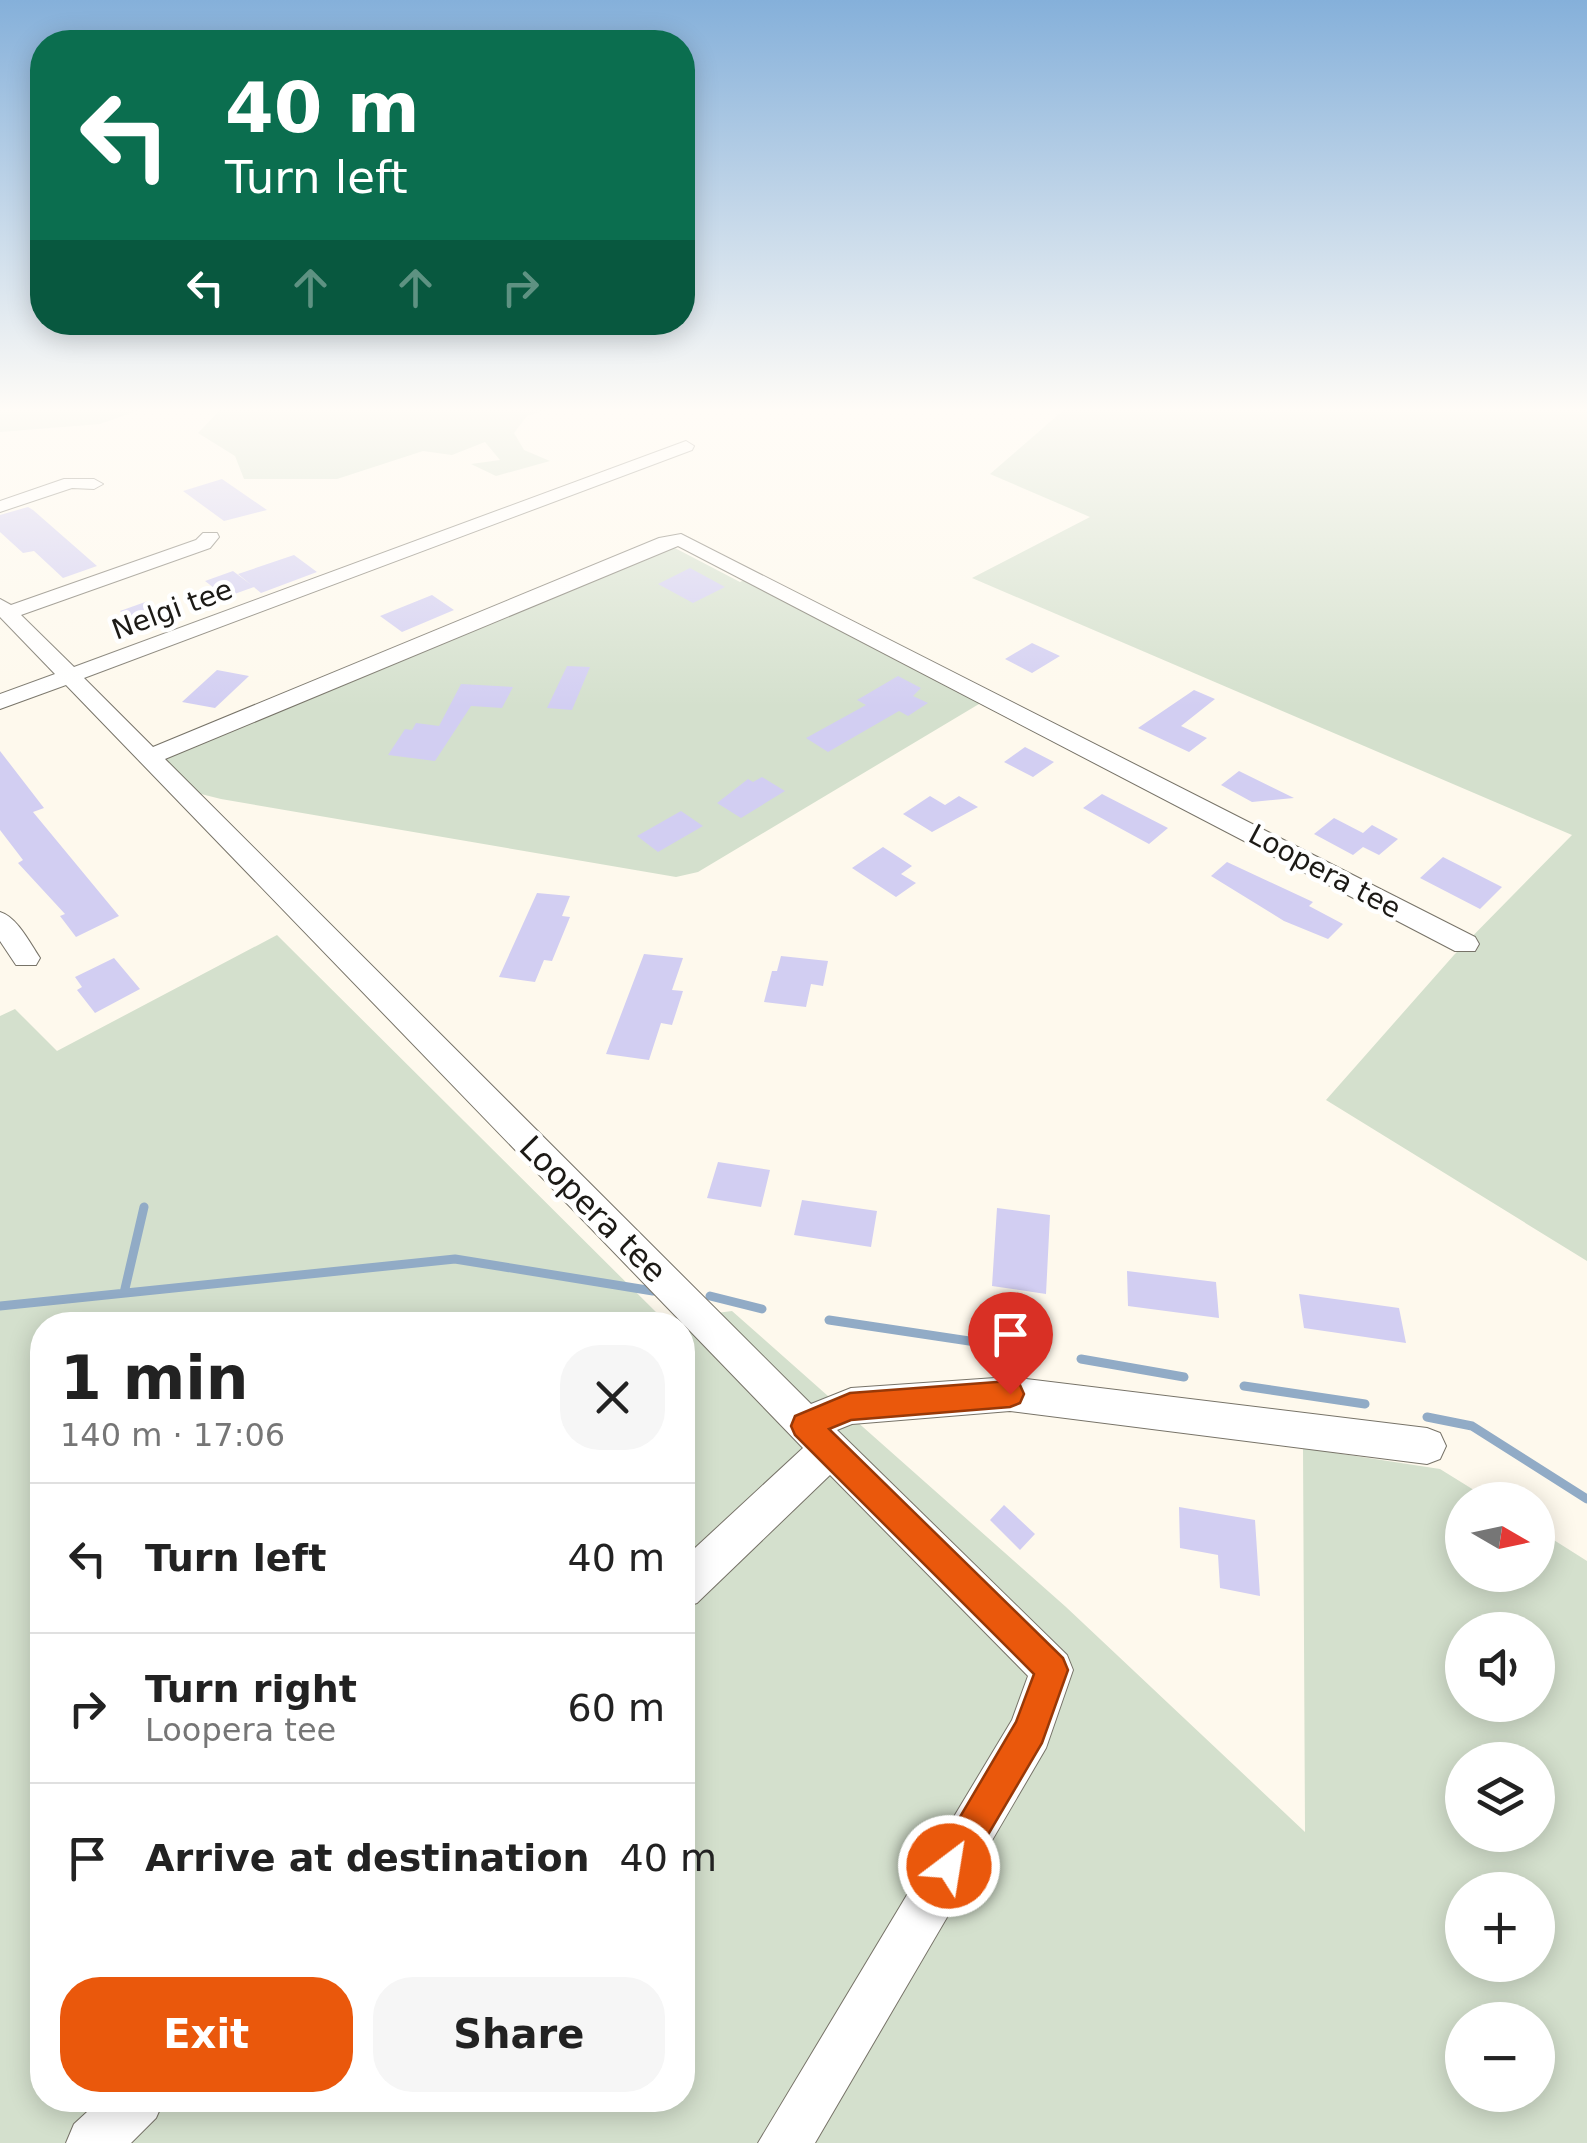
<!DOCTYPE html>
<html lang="en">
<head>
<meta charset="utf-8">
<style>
  body { margin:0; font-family:"DejaVu Sans",sans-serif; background:#f6f6f6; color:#222; height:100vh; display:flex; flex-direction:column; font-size:38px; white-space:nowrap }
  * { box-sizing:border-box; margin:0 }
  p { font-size:32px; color:#767676 }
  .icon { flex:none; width:55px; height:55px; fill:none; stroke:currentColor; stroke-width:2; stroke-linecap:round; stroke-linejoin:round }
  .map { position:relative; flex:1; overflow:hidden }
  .sheet { position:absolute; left:30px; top:1312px; width:665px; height:800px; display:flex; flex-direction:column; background:#fff; border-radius:40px; box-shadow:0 5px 25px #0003 }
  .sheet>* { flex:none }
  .banner { position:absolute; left:30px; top:30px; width:665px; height:305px; border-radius:40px; box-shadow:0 5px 25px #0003; background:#0b6e4f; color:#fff; overflow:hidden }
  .needle { width:65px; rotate:99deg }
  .controls { position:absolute; left:1445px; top:1482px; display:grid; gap:20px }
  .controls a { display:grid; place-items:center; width:110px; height:110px; border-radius:50%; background:#fff; box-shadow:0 5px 25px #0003; font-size:50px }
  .pin { position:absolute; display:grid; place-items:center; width:85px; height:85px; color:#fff; margin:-102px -42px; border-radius:50% 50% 50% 0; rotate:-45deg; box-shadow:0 0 10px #0007 }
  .pin .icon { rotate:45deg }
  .me { position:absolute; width:110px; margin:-55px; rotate:31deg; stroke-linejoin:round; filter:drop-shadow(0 0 8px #0008) }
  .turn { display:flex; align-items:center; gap:35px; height:210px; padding:0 30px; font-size:45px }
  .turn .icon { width:130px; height:130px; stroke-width:2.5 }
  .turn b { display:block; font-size:70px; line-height:85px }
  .lanes { display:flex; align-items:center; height:95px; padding:0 30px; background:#0003; justify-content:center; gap:50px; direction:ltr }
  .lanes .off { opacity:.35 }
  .round { display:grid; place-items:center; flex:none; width:105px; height:105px; border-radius:40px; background:#f6f6f6 }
  .overview { display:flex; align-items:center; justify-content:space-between; height:170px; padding:0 30px }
  h1 { font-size:60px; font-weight:700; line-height:75px }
  .primary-button { display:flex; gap:20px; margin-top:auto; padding:20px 30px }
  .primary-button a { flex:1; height:115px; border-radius:40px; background:#ea580c; color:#fff; font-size:40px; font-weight:700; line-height:115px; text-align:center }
  .primary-button a+a { background:#f6f6f6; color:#222 }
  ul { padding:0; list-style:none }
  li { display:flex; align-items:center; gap:30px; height:150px; padding:0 30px; border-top:2px solid #e0e0e0 }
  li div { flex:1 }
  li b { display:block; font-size:38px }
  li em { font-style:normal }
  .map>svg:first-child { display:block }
</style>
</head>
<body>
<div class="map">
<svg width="1587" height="2143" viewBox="0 0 1587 2143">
  <rect width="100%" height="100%" fill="#fef9ed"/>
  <path fill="#d4e0cd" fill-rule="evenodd" d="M 0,407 L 148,407 L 100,424 L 0,432 Z
    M 223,407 L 555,407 L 527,416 L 514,433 L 524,450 L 550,461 L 496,476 L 471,464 L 500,460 L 485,442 L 452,455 L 423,451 L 337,479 L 244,479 L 235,456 L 198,433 Z
    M 1067,407 L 1587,407 L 1587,1261 L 1326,1100 L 1454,955 L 1572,835 L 972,578 L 1090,517 L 990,474 Z
    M 671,546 L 740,582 L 750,577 L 979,699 L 979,704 L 698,872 L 676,877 L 221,799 L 193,792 L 164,764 L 166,758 Z
    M 277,935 L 664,1320 L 732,1311 L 1066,1607 L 1305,1832 L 1303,1448 L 1440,1469 L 1490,1500 L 1462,1500 L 1462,1575 L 1538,1575 L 1538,1530 L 1587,1561 L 1587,2143 L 0,2143 L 0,1016 L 15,1009 L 57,1051 ZM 42,1325 L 682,1325 L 682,2100 L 42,2100 ZM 1462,1630 L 1538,1630 L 1538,1705 L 1462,1705 ZM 1462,1760 L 1538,1760 L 1538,1835 L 1462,1835 ZM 1462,1890 L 1538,1890 L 1538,1965 L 1462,1965 ZM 1462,2020 L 1538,2020 L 1538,2095 L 1462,2095 Z"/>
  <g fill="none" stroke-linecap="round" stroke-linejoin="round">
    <path stroke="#91abc6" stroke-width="9" d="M 124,1293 L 144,1207
      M 710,1296 L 762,1309
      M 0,1306 L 455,1259 L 653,1291
      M 829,1320 L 996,1345
      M 1081,1359 L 1184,1377
      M 1244,1386 L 1365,1404
      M 1427,1417 L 1472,1426 L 1587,1499"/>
  </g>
  <path fill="#d2cef2" d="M 222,479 L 267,510 L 224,521 L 183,491 Z
    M 28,507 L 33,510 L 97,566 L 63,578 L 34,551 L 23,553 L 0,532 L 0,515 Z
    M 294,555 L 317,572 L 261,593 L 238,574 Z
    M 690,568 L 725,587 L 693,603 L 658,584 Z
    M 233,571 L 254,587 L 226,597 L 205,581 Z
    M 432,595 L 454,610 L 402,632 L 380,616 Z
    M 148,601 L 168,618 L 139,628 L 120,611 Z
    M 1032,643 L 1060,656 L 1032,673 L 1005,659 Z
    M 567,666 L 590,667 L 572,710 L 547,708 Z
    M 217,670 L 249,676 L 215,708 L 182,702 Z
    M 898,676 L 921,688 L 913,696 L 928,703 L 908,716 L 899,711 L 828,752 L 806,738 L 866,705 L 857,700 Z
    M 461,684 L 513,687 L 502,708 L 471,706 L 435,761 L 388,755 L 405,729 L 412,730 L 416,723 L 439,726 Z
    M 1194,690 L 1215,699 L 1181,726 L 1207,738 L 1189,752 L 1138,728 Z
    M 1025,747 L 1054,762 L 1033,777 L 1004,762 Z
    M 0,751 L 44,808 L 33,812 L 119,916 L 76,937 L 60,916 L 65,914 L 18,863 L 23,860 L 0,830 Z
    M 1239,771 L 1294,798 L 1252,802 L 1221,785 Z
    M 762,777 L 785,791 L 741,818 L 717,803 L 748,779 L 753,782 Z
    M 1102,794 L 1168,828 L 1149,844 L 1083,808 Z
    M 930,796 L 945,805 L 959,796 L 978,807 L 932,832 L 903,814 Z
    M 681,811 L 703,826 L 658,852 L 637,836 Z
    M 1334,818 L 1363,833 L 1372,825 L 1398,839 L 1379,855 L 1363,847 L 1353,855 L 1314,834 Z
    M 883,847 L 912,866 L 901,874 L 916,883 L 896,897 L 852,868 Z
    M 1443,857 L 1502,887 L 1480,909 L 1420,878 Z
    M 1227,862 L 1313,902 L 1309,906 L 1343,924 L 1328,939 L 1284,921 L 1211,876 Z
    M 537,893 L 570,896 L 562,916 L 570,917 L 552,961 L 544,960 L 535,982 L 499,977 Z
    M 644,954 L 683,958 L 672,990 L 683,991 L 672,1025 L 661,1023 L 649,1060 L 606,1054 Z
    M 781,956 L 828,961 L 823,986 L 811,984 L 806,1007 L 764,1002 L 772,971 L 777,971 Z
    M 114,958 L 140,989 L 95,1013 L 77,990 L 82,987 L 75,977 Z
    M 718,1162 L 770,1170 L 761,1207 L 707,1198 Z
    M 802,1200 L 877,1211 L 871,1247 L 794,1235 Z
    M 997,1208 L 1050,1215 L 1046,1294 L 992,1286 Z
    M 1127,1271 L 1216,1282 L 1219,1318 L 1128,1306 Z
    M 1299,1294 L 1399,1308 L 1406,1343 L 1304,1328 Z
    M 1004,1505 L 1035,1534 L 1020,1550 L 990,1520 Z
    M 1179,1507 L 1255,1520 L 1260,1596 L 1220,1588 L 1218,1555 L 1180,1548 Z"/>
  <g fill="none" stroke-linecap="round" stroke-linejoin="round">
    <defs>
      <path id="minor" d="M 686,441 L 694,446 L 692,450 L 84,678 L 153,747 L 659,538 L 681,534 L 1475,937 L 1479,944 L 1475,951 L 1455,951 L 678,546 L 165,759 L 811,1404 L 851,1388 L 1010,1377 L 1427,1428 L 1440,1433 L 1446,1446 L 1440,1459 L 1427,1464 L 1010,1411 L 852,1424 L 837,1430 L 1067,1655 L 1073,1670 L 1046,1748 L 815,2143 L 758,2143 L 1012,1720 L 1028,1676 L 830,1475 L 697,1603 L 682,1608 L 682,1560 L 803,1448 L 66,685 L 0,709 L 0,694 L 55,674 L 0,617 L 0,599 L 11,605 L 196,540 L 203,533 L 217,533 L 219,537 L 210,548 L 21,615 L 74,667 Z
        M 64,479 L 94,479 L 103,484 L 94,489 L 72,488 L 0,512 L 0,501 Z
        M 0,912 C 17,917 30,943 40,958 L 36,965 L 16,965 L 0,941 Z
        M 100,2100 L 164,2100 L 156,2118 L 131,2143 L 66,2143 L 74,2124 Z"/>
    </defs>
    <use href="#minor" stroke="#777368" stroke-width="2"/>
    <use href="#minor" fill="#fff" fill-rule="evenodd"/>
  </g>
  <linearGradient id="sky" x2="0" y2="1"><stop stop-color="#85b0da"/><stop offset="0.58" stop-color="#fffcf7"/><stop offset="1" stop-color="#fffcf7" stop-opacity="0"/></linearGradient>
  <rect width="1587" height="707" fill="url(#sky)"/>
  <path fill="#ea580c" stroke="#983908" stroke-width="2.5" d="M 1010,1381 L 1020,1385 L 1024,1394 L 1020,1403 L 1010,1407 L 851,1420 L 829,1429 L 1063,1658 L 1068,1670 L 1042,1743 L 962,1879 L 949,1884 L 937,1879 L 931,1866 L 1016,1722 L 1034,1674 L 795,1435 L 791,1426 L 795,1416 L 850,1393 Z"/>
  <g text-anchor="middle" stroke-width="9" stroke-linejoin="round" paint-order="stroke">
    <g font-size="28" fill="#1c1a16" stroke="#fff">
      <text transform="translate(172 609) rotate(-20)" y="10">Nelgi tee</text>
      <text transform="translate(1325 871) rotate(28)" y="10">Loopera tee</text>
    </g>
    <g font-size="32" fill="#1c1a16" stroke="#fff">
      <text transform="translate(593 1209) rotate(45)" y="11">Loopera tee</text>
    </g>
  </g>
</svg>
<div class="controls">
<a><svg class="needle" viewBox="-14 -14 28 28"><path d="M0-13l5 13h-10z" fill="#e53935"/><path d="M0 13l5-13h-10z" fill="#767676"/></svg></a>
<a><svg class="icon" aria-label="sound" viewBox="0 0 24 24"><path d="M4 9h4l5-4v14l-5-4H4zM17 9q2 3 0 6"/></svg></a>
<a><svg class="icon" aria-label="layers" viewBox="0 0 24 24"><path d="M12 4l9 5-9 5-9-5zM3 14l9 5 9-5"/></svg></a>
<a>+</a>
<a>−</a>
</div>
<div class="pin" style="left:1010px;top:1394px;background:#d93025"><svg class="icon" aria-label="arrive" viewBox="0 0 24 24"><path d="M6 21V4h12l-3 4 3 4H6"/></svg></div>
<svg class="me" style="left:949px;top:1866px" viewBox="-20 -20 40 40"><circle r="17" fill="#ea580c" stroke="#fff" stroke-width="3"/><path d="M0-11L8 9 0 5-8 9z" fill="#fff"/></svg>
<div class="banner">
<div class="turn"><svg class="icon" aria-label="left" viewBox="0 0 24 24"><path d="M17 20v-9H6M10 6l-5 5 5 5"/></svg><div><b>40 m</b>Turn left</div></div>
<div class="lanes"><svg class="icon" aria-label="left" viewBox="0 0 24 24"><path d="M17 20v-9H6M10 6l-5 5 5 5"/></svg><svg class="icon off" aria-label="ahead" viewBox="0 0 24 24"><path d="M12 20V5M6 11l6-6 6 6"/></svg><svg class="icon off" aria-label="ahead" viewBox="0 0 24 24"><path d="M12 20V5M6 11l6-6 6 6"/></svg><svg class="icon off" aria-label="right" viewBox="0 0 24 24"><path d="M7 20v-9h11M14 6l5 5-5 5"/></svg></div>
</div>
<section class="sheet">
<div class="overview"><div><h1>1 min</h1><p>140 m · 17:06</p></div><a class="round"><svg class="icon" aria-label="close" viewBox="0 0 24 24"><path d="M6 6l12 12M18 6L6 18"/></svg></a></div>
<ul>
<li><svg class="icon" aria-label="left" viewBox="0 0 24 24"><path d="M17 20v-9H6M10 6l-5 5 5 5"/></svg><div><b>Turn left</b></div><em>40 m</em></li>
<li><svg class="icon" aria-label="right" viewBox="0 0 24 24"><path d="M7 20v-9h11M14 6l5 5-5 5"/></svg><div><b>Turn right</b><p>Loopera tee</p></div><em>60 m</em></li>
<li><svg class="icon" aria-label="arrive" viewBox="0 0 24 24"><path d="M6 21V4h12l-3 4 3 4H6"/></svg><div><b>Arrive at destination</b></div><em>40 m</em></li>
</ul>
<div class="primary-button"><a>Exit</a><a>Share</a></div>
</section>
</div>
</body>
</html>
